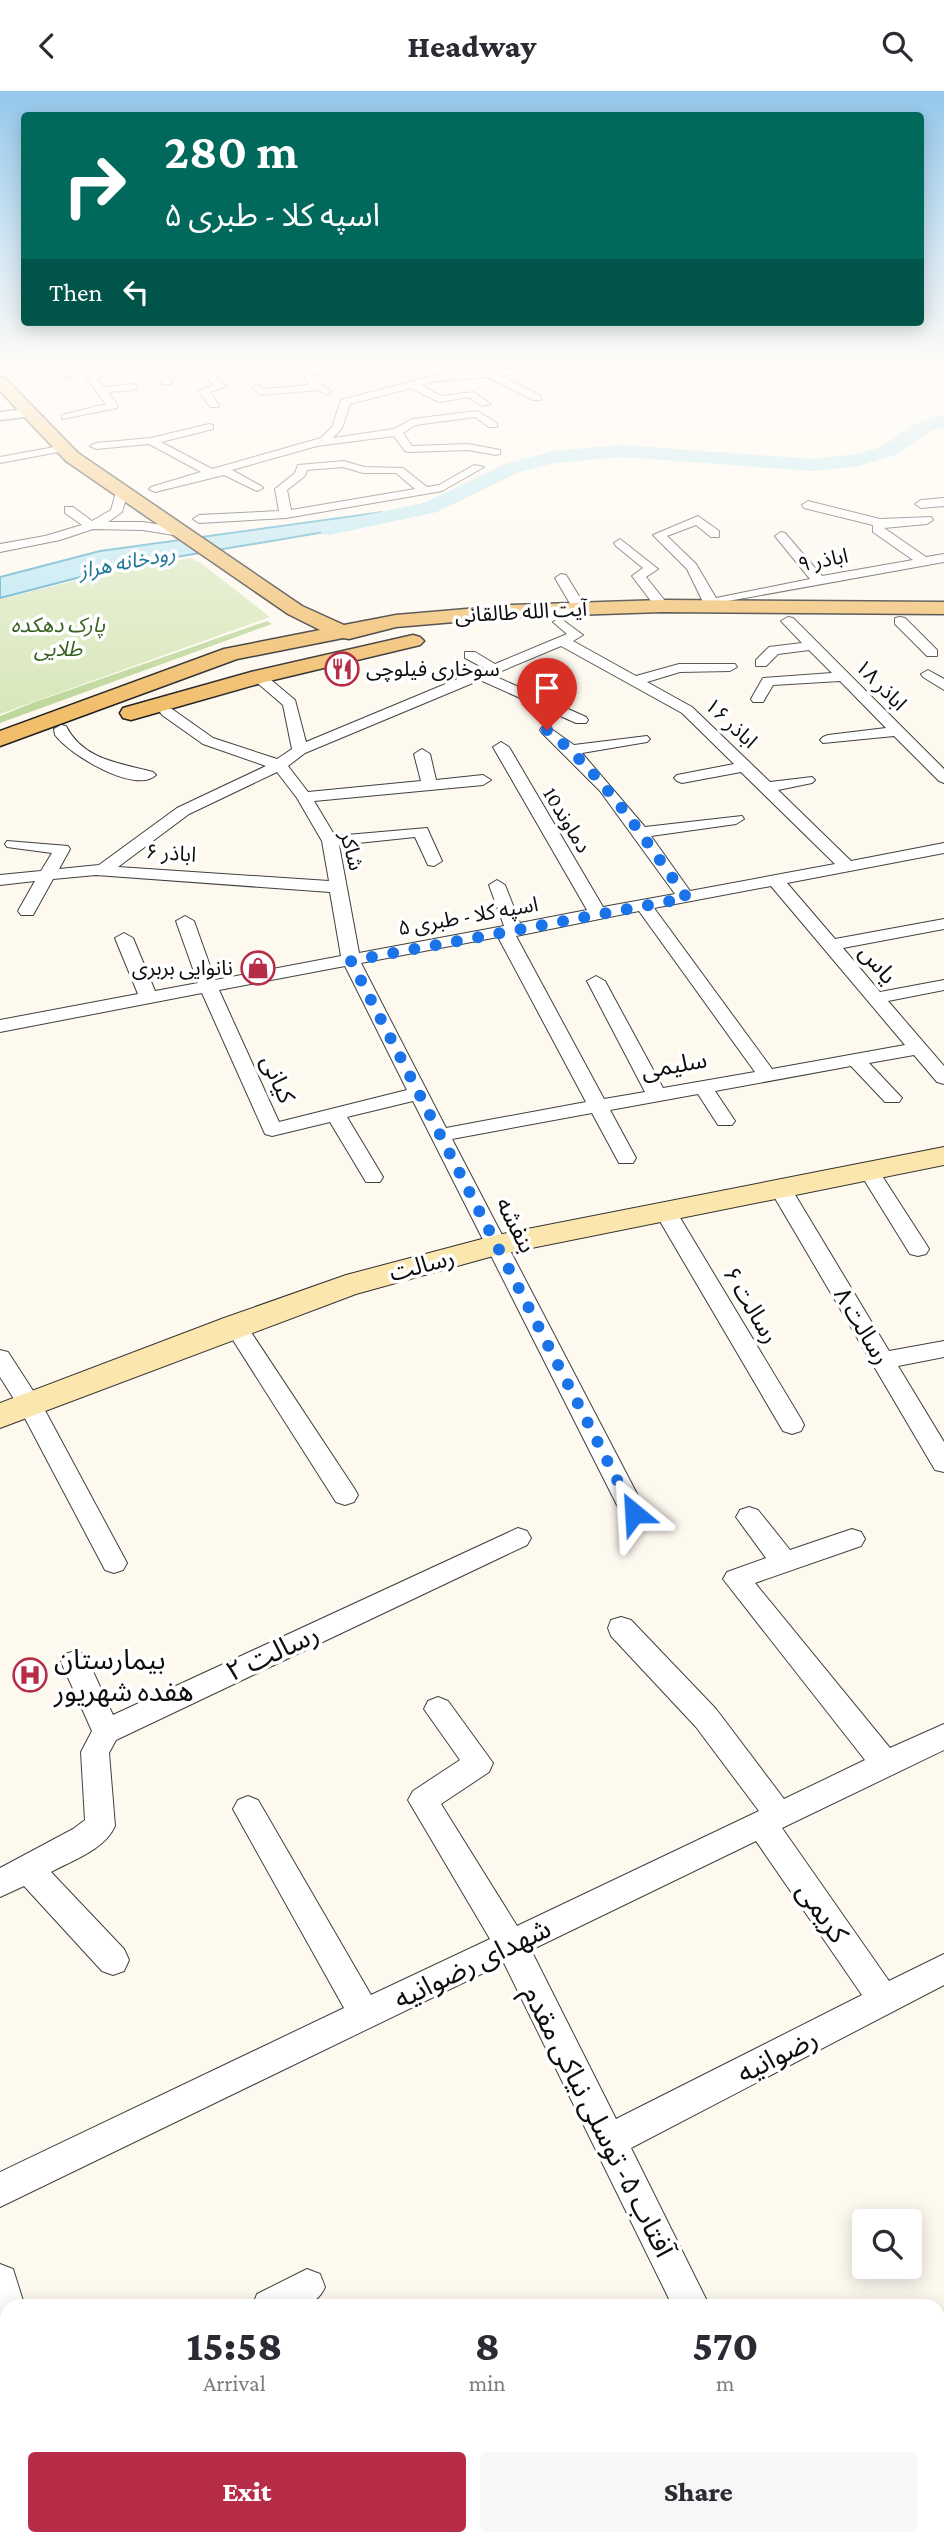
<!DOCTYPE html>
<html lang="en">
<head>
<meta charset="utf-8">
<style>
  body { margin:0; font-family:"Crimson Pro","Noto Sans Arabic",serif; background:#f7f7f7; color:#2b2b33; height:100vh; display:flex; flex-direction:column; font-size:26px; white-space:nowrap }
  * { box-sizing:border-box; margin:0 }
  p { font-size:23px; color:#7c7c81 }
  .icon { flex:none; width:38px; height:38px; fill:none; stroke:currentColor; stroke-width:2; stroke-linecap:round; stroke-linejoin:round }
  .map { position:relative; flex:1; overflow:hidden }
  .details { position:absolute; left:0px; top:2208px; width:945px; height:247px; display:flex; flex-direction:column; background:#fff; border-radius:21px 21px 0 0; box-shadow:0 4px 18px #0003 }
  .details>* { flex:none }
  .hud { position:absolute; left:21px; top:21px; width:903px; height:214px; border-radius:7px; box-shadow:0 4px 18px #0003; background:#00695c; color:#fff; overflow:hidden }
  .fabs { position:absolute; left:852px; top:2118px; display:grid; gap:14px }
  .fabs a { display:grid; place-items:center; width:70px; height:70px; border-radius:7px; background:#fff; box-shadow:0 4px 18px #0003; font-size:35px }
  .pin { position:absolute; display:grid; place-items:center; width:60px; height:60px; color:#fff; margin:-72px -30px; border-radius:50% 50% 50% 0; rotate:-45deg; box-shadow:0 0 7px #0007 }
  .pin .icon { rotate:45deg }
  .me { position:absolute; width:77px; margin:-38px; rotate:333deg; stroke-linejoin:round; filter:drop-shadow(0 0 5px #0008) }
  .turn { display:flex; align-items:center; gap:24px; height:147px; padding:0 28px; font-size:32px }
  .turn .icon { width:91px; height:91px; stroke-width:2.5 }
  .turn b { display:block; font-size:49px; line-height:60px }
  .then { display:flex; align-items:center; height:66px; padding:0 28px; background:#0003; gap:14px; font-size:26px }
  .eta { display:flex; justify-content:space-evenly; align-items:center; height:119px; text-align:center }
  .eta b { font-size:42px; font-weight:800; line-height:49px }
  .button { display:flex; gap:14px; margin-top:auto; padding:14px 28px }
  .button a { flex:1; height:80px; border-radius:7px; background:#b72d47; color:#fff; font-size:28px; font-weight:800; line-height:80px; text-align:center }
  .button a+a { background:#f7f7f7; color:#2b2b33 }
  header { display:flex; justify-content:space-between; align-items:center; height:91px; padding:0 28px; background:#fff; font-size:32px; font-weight:800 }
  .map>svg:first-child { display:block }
</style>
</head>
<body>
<header><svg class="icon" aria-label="back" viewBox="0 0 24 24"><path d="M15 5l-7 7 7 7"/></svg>Headway<svg class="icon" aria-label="search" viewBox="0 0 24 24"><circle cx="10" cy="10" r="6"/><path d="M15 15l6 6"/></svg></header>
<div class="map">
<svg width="944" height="2455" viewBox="0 0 944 2455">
  <rect width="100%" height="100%" fill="#fef9ef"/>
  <path fill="#d8e7bb" d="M 191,467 L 201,472 L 270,526 L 0,623 L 0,508 L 123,478 Z"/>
  <path fill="#bed79b" d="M 267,530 L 272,533 L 0,632 L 0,625 L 35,611 Z"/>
  <path fill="#b7e5f3" stroke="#41a4c6" stroke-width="2" d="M 382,421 L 384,431 L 123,475 L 0,507 L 0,486 L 100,460 Z"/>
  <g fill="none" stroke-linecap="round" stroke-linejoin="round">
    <path fill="#b7e5f3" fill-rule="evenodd" d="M 944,324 L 944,336 L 931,340 L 895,364 L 859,375 L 813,380 L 622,366 L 554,372 L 519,381 L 437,421 L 330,444 L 322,443 L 319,438 L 322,433 L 424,412 L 505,373 L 553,360 L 622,354 L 813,368 L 857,363 L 881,356 L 917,332 Z"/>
    <defs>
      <path id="minor" d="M 21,275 L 44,275 L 17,280 L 16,278 Z
        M 49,275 L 60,275 L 72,285 L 63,287 Z
        M 105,275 L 117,275 L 97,288 L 103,296 L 133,293 L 138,296 L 133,299 L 108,301 L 118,315 L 117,317 L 62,328 L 62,324 L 106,313 L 86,287 Z
        M 150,275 L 160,275 L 172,291 L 171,293 L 163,293 Z
        M 196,275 L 207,275 L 226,295 L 210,301 L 219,314 L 218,316 L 210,316 L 199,300 L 214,294 Z
        M 260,275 L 295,275 L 290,278 L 256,280 L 256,276 Z
        M 299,275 L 366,276 L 361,279 L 313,283 L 316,289 L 332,301 L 327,304 L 318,299 L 261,304 L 253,296 L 258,293 L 264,298 L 309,294 Z
        M 522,275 L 540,275 L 501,285 L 541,305 L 541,309 L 533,309 L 488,286 L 437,290 L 421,294 L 441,305 L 474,301 L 491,313 L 482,315 L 468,306 L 439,311 L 411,297 L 350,313 L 342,337 L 333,347 L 394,338 L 412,328 L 477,320 L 497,332 L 497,336 L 489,336 L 475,326 L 415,334 L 403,342 L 412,355 L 468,353 L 500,359 L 500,363 L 496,364 L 468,359 L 409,361 L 405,360 L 394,345 L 317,355 L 232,379 L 261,395 L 263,397 L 257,400 L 224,384 L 155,401 L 149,398 L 151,396 L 201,381 L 149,353 L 96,358 L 90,355 L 96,352 L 151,347 L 209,333 L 213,334 L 213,338 L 161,351 L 212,378 L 321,347 L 332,336 L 341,309 L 437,284 L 504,279 Z
        M 65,354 L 69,355 L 69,359 L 0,372 L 0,366 Z
        M 344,370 L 364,376 L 403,377 L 427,396 L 439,394 L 474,374 L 484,376 L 442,400 L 286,427 L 199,432 L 193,428 L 199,424 L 279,420 L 275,398 L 295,382 L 298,374 ZM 343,376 L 363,382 L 396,382 L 415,398 L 291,419 L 287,399 L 305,385 L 307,379 Z
        M 122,397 L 128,401 L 122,421 L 108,431 L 143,431 L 186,438 L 192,442 L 186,446 L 143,439 L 93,438 L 60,449 L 0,461 L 0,453 L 45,445 L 82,434 L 65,422 L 65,416 L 73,416 L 92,430 L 111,419 L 116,401 Z
        M 944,407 L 944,415 L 921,417 L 915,413 L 921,409 Z
        M 808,410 L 880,428 L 931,426 L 933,429 L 927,433 L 884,437 L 926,466 L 944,463 L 944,471 L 728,510 L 712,519 L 705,515 L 687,478 L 653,444 L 698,425 L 719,440 L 719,446 L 711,446 L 696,434 L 667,445 L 696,473 L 716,507 L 810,488 L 775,445 L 781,441 L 785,442 L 822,485 L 913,469 L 873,441 L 873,434 L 804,417 L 802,414 Z
        M 620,448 L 658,478 L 646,486 L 669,515 L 667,518 L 657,518 L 632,485 L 643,477 L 616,455 L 614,452 Z
        M 561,483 L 566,484 L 587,518 L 585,521 L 580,522 L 575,521 L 555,487 Z
        M 788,526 L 793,527 L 944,678 L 944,692 L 939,690 L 894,645 L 823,652 L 820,649 L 823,646 L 828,644 L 886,637 L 840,590 L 773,594 L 763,611 L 753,611 L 751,608 L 763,587 L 832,582 L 809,559 L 778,563 L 766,575 L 756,575 L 756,569 L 769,556 L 802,552 L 781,530 Z
        M 900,526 L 905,527 L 937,559 L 937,565 L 927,565 L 895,533 L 895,527 Z
        M 560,527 L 583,544 L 573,550 L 636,585 L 679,573 L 735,573 L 737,576 L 730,580 L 680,581 L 647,591 L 692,616 L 770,691 L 812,686 L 815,689 L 812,692 L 778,699 L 851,770 L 944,752 L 944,762 L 787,792 L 835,848 L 944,828 L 944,838 L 843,857 L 880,901 L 944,889 L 944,899 L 888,910 L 944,975 L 944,993 L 937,991 L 914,964 L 869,972 L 902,1007 L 899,1011 L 885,1011 L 851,975 L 715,1000 L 735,1030 L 732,1034 L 718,1034 L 698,1003 L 610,1019 L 636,1067 L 633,1072 L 619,1072 L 592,1022 L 452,1048 L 647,1422 L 643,1429 L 634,1432 L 625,1429 L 621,1422 L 413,1010 L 347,1026 L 383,1086 L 380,1091 L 366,1091 L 330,1031 L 272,1045 L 265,1043 L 202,902 L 0,941 L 0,929 L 138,903 L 115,847 L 124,842 L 133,847 L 155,900 L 198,892 L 176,830 L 185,825 L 194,830 L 215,889 L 341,865 L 330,801 L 96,784 L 53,788 L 33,824 L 21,824 L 18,820 L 35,790 L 0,794 L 0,784 L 41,780 L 52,762 L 7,756 L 5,753 L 7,750 L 68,755 L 70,758 L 59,778 L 99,774 L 177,717 L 266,675 L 203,653 L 162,624 L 160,621 L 162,618 L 172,618 L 213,647 L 277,668 L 292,658 L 283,614 L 254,589 L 254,583 L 264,583 L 295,609 L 306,651 L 484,577 L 465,567 L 465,561 L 475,561 L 495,573 L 567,543 L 553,531 ZM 561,555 L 682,622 L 734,673 L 677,684 L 674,687 L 677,690 L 682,692 L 741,681 L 835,773 L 690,800 L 651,745 L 736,733 L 744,728 L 742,725 L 645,736 L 582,662 L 647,651 L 650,648 L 647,645 L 574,654 L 547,635 L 542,636 L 540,639 L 542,642 L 600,700 L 675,803 L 603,816 L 509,656 L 501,651 L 493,656 L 587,819 L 520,832 L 505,794 L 497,789 L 489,794 L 504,835 L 359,862 L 339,754 L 415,746 L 428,774 L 434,775 L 442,770 L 427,737 L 335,745 L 314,710 L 483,694 L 491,689 L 483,684 L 436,689 L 430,663 L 422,658 L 414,663 L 421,690 L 308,701 L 288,675 L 305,662 L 480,589 L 576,632 L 586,632 L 588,629 L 586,626 L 492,584 ZM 277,681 L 297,707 L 322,750 L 329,790 L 118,776 L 189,723 ZM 771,795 L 905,954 L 772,978 L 654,817 ZM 639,820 L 755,981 L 663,997 L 605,890 L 596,885 L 587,890 L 645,1001 L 604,1008 L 516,845 ZM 498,846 L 586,1011 L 446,1037 L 361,872 ZM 345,875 L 407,999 L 279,1031 L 219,899 Z
        M 928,579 L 944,588 L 944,599 L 923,586 L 921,583 Z
        M 61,634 L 66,635 C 83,669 120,672 153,681 L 156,684 C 135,704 69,663 55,644 L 54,638 Z
        M 868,1072 L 875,1074 L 926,1153 L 929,1158 L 926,1163 L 918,1165 L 910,1163 L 858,1079 L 861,1074 Z
        M 780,1090 L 787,1092 L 791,1097 L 889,1260 L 944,1250 L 944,1266 L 898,1275 L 944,1351 L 944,1381 L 935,1379 L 769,1097 L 773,1092 Z
        M 665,1113 L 673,1115 L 676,1120 L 801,1328 L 804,1334 L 801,1340 L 792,1343 L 783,1340 L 654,1120 L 657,1115 Z
        M 235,1227 L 243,1229 L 354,1397 L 358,1404 L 354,1411 L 345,1414 L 336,1411 L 224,1235 L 227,1229 Z
        M 0,1259 L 8,1261 L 41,1312 L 127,1472 L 123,1479 L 114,1482 L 105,1479 L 19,1316 L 0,1286 Z
        M 749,1416 L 758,1419 L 790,1459 L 852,1438 L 861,1441 L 865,1448 L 861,1455 L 755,1492 L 890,1657 L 944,1633 L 944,1659 L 782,1737 L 889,1890 L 944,1863 L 944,1894 L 631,2057 L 710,2216 L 673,2216 L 504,1872 L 0,2116 L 0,2081 L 344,1917 L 238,1727 L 233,1718 L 238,1709 L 248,1705 L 258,1709 L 371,1904 L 490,1848 L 408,1709 L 413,1700 L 460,1669 L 424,1618 L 428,1610 L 438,1606 L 448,1610 L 493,1672 L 489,1681 L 441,1713 L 517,1835 L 759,1720 L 696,1636 L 611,1545 L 608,1537 L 611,1529 L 621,1526 L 631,1529 L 716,1618 L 784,1708 L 865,1669 L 723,1488 L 727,1481 L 766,1467 L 736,1426 L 740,1419 ZM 756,1750 L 862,1904 L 616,2028 L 531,1859 Z
        M 518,1437 L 527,1440 L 531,1447 L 527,1454 L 116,1649 L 109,1662 L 115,1735 C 104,1759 73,1769 51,1781 L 124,1858 L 129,1869 L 124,1880 L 113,1884 L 102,1880 L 24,1795 L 0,1806 L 0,1777 L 73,1738 L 85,1729 L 81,1661 L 92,1640 L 61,1571 L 65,1563 L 75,1560 L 85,1563 L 113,1624 Z
        M 0,2173 L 13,2178 L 25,2216 L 7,2216 L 7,2234 L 0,2231 Z
        M 307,2178 L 320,2183 L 325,2196 C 313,2224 279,2216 252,2216 L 257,2203 Z
        M 7,2270 L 7,2308 L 0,2310 L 0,2272 Z
        M 54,2448 L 93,2448 L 95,2455 L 55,2455 Z
        M 474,2448 L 521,2448 L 519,2455 L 471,2455 Z
        M 789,2448 L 829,2448 L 832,2455 L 791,2455 Z"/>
      <path id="tertiary" d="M 29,318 L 36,322 L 34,325 L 0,329 L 0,321 Z"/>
      <path id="secondary" d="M 944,1056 L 944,1074 L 497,1164 L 356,1203 L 0,1337 L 0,1312 L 224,1227 L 346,1184 L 497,1144 Z"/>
      <path id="primary" d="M 0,286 L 6,288 L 78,362 L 302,515 L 344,534 L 396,524 L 512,514 L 662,509 L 944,511 L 944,523 L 662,521 L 512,526 L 396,536 L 349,548 L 343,547 L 237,568 L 0,655 L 0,640 L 224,558 L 320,539 L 288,523 L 66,370 L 0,300 Z
        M 413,544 L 420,546 L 424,550 L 420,554 L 265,591 L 131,629 L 123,627 L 120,622 L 123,617 L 251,581 Z"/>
    </defs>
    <use href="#minor" stroke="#414141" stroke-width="2"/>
    <use href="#tertiary" stroke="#414141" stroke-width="3"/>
    <use href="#secondary" stroke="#303030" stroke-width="2"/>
    <use href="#primary" stroke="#1f1f1f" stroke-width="3"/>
    <use href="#minor" fill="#fff" fill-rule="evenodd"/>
    <use href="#tertiary" fill="#fff" fill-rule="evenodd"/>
    <use href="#secondary" fill="#fbe7ae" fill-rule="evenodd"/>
    <use href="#primary" fill="#f1be6c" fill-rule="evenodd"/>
  </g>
  <linearGradient id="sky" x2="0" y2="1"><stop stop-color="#94c8ec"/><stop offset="0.44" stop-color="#fffcf8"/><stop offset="1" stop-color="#fffcf8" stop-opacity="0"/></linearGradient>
  <rect width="944" height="619" fill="url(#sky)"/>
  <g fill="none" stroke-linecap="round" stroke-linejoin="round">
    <path stroke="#1a73e8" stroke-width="12" stroke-dasharray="0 21.6" d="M 547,639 C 605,685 644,748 687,807 L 351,870 L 634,1422"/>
  </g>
  <defs>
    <symbol id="restaurant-ring" viewBox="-11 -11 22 22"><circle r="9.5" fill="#fff" stroke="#b72d47" stroke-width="1.5"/><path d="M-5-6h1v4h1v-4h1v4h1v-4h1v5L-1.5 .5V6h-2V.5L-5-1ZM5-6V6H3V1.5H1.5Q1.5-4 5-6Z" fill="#b72d47"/></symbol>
    <symbol id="shop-ring" viewBox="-11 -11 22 22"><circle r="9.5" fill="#fff" stroke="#b72d47" stroke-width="1.5"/><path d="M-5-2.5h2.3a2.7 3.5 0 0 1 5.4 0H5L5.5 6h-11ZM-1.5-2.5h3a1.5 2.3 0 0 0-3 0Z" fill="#b72d47"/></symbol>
    <symbol id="hospital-ring" viewBox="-11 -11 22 22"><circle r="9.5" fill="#fff" stroke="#b72d47" stroke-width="1.5"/><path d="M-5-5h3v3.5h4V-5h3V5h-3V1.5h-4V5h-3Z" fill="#b72d47"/></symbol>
  </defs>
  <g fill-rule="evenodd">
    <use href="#restaurant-ring" x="323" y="559" width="38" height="38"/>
    <use href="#shop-ring" x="239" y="858" width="38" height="38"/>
    <use href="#hospital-ring" x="11" y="1565" width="38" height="38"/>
  </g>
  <g text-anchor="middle" stroke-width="7" stroke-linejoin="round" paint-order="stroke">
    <g font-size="21" fill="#0e0e0e" stroke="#fff">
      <text transform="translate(823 469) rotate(-11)" y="7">اباذر ۹</text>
      <text transform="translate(521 521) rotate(-3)" y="7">آیت الله طالقانی</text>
      <text transform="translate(881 594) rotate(45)" y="7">اباذر ۱۸</text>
      <text transform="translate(731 632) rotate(43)" y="7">اباذر ۱۶</text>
      <text transform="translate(567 729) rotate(59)" y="7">دماوند10</text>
      <text transform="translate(352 760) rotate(75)" y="7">شاکر</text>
      <text transform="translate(171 762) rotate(4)" y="7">اباذر ۶</text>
      <text transform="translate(468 825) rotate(-10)" y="7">اسپه کلا - طبری ۵</text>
    </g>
    <g font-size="21" font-style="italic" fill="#1d7599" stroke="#fff">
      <text transform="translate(127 471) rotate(-11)" y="7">رودخانه هراز</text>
    </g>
    <g font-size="21" font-style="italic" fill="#386221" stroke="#fff">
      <text x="58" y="541">پارک دهکده<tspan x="58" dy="24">طلایی</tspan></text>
    </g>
    <g font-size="21" fill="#0e0e0e" stroke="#fff" text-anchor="start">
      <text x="366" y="585">سوخاری فیلوچی</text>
      <text x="233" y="884" text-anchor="end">نانوایی بربری</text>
    </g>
    <g font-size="24" fill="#0e0e0e" stroke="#fff">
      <text transform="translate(878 873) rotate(50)" y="8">یاس</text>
      <text transform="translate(674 974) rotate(-10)" y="8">سلیمی</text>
      <text transform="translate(278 988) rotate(66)" y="8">کیانی</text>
      <text transform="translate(516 1134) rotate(63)" y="8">بنفشه</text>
      <text transform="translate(422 1174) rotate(-15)" y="8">رسالت</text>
      <text transform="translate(751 1214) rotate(59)" y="8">رسالت ۶</text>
      <text transform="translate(862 1235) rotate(59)" y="8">رسالت ۸</text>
    </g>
    <g font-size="28" fill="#0e0e0e" stroke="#fff">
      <text transform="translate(272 1561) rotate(-25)" y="10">رسالت ۲</text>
      <text transform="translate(823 1821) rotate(55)" y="10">کریمی</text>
      <text transform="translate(472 1872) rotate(-26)" y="10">شهدای رضوانیه</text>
      <text transform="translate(777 1964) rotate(-27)" y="10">رضوانیه</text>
      <text transform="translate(599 2030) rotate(63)" y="10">آفتاب ۵- توسلی نیاکی مقدم</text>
    </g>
    <g font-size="28" fill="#0e0e0e" stroke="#fff" text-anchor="start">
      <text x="54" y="1578">بیمارستان<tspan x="54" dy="32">هفده شهریور</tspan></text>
    </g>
  </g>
</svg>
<div class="fabs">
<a><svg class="icon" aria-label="search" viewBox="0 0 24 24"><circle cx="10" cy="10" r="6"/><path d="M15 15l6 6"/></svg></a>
</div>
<div class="pin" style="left:547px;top:639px;background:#d93025"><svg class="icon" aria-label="arrive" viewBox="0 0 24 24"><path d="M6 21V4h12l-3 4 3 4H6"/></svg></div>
<svg class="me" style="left:634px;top:1422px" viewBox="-20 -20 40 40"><path d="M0-17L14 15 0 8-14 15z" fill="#1a73e8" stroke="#fff" stroke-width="4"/></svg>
<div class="hud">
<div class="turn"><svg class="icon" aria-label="right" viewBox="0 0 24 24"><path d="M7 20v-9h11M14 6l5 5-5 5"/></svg><div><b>280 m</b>اسپه کلا - طبری ۵</div></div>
<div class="then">Then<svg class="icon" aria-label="left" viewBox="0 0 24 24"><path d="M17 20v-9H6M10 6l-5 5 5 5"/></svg></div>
</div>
<section class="details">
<div class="eta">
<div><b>15:58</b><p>Arrival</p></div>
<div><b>8</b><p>min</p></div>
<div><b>570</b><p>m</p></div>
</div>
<div class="button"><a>Exit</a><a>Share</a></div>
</section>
</div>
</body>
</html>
